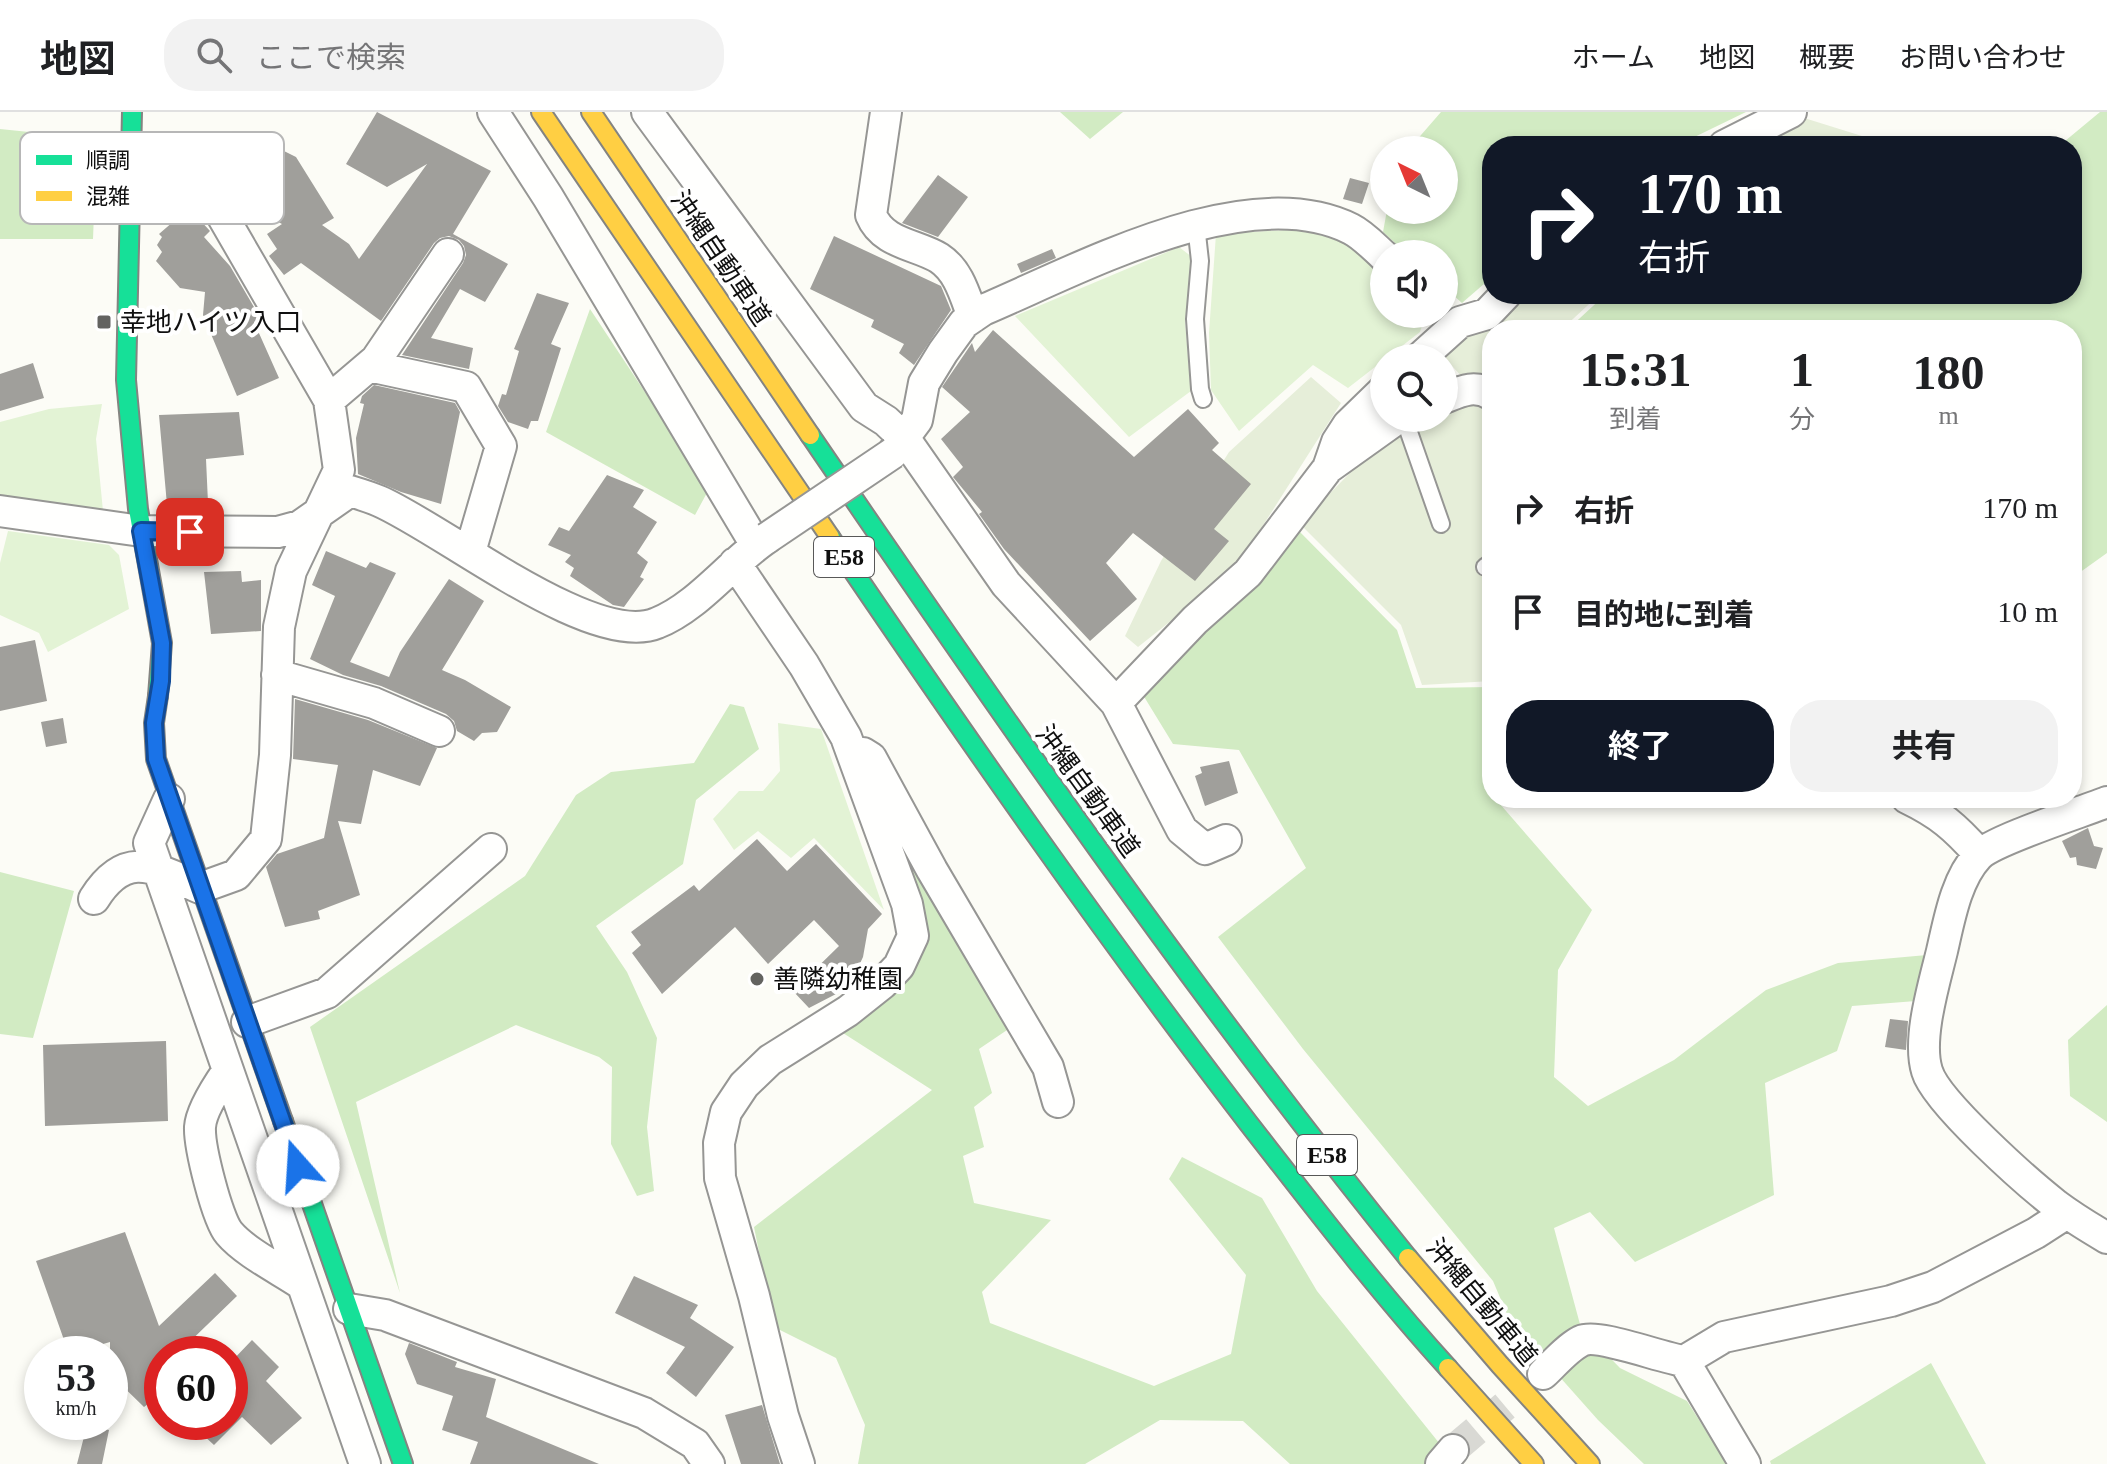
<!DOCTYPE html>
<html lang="ja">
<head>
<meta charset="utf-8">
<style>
  body { margin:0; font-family:"Times New Roman","Noto Sans JP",serif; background:#f2f2f2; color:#202124; height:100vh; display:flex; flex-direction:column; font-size:30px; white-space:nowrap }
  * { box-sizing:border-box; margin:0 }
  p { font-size:26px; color:#757577 }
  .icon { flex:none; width:44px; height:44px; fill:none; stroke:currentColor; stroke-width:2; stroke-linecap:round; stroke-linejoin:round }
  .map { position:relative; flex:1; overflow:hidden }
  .panel { position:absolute; left:1482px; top:208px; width:600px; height:488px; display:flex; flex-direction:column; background:#fff; border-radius:32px; box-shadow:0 4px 12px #0003 }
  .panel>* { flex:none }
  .banner { position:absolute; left:1482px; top:24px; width:600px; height:168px; border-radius:32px; box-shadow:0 4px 12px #0003; background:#111827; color:#fff; overflow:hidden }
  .needle { width:52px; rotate:317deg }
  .tools { position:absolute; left:1370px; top:24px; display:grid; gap:16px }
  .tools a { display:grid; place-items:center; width:88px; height:88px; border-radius:50%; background:#fff; box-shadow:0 4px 12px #0003; font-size:40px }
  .speed { position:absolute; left:24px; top:1224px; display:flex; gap:16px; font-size:40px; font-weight:700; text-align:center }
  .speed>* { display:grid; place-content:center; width:104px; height:104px; border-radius:50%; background:#fff; box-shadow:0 4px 12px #0003; line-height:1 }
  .speed small { font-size:20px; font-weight:400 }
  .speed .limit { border:12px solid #d22; background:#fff; color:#111 }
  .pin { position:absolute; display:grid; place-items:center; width:68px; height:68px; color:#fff; margin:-34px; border-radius:16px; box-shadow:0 4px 12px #0006 }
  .me { position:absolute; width:88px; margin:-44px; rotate:341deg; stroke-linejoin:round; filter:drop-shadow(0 0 6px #0008) }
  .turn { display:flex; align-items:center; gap:28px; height:168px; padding:0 24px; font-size:36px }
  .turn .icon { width:104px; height:104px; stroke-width:2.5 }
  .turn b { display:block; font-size:56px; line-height:68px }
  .eta { display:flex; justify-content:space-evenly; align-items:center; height:136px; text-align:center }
  .eta b { font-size:48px; font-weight:700; line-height:56px }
  .button { display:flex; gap:16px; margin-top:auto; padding:16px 24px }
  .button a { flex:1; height:92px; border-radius:32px; background:#111827; color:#fff; font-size:32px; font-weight:700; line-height:92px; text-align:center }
  .button a+a { background:#f2f2f2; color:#202124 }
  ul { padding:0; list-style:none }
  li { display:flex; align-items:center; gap:24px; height:104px; padding:0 24px }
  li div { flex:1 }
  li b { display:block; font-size:30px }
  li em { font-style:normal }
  header { display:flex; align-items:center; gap:48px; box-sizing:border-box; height:112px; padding:0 40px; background:#fff; border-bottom:2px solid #e0e0e0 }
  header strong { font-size:38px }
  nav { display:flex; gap:44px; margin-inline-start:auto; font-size:28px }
  .search { width:560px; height:72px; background:#f2f2f2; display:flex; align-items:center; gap:20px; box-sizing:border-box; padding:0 28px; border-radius:32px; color:#757577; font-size:30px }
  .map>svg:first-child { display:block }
</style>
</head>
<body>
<header>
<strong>地図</strong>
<div class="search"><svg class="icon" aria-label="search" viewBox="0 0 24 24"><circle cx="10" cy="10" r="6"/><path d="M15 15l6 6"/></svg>ここで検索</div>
<nav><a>ホーム</a><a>地図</a><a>概要</a><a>お問い合わせ</a></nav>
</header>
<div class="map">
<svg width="2107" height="1352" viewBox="0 0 2107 1352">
  <rect width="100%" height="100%" fill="#fcfcf6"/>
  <path fill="#e3f3d5" d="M 1303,117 L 1357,135 L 1384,161 L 1384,202 L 1426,202 L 1420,220 L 1348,276 L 1313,253 L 1239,319 L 1211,278 L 1209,221 L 1216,122 Z
    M 1179,135 L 1192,145 L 1185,210 L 1191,279 L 1129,325 L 1015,204 Z
    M 102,292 L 96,327 L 103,399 L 0,384 L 0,310 L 49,297 Z
    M 8,419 L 109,433 L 119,443 L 129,497 L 48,540 L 39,521 L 0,503 L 0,451 Z
    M 778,611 L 821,617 L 884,798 L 814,726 L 791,746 L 758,719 L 734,738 L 713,707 L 739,679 L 763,679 L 780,659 Z"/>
  <path fill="#d2ebc3" d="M 1060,0 L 1123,0 L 1090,27 Z
    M 1441,0 L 1746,0 L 1676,34 L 1492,34 L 1492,165 L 1462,191 L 1444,175 L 1444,142 L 1407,142 L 1383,120 L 1387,98 L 1444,98 L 1444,38 L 1408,38 Z
    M 2100,0 L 2107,0 L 2107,441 L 2072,466 L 2072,218 L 1567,218 L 1606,182 L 2072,182 L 2072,34 L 2059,34 Z
    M 0,17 L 97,27 L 93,127 L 0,127 Z
    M 590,197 L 709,377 L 695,403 L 546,320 Z
    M 1298,418 L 1397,518 L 1416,576 L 1492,575 L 1492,686 L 1502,686 L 1500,692 L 1592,798 L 1558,858 L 1554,965 L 1588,994 L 1674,948 L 1766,878 L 1838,851 L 1927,843 L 1916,889 L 1852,894 L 1837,939 L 1765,971 L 1774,1083 L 1635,1150 L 1590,1100 L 1554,1116 L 1581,1216 L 1620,1256 L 1687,1289 L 1727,1352 L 1644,1352 L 1598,1308 L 1510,1209 L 1493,1169 L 1303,937 L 1218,825 L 1306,756 L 1239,638 L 1173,632 L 1143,583 Z
    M 730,592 L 744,595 L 759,637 L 696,688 L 683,752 L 596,814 L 627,860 L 657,926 L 647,1015 L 654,1079 L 637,1084 L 611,1032 L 612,955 L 599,945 L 516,913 L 356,990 L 400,1181 L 310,915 L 525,764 L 576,683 L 611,660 L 694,651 Z
    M 899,734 L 912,740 L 1013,914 L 979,937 L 992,981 L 974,995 L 984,1035 L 963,1044 L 974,1091 L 1051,1108 L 982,1180 L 990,1211 L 1154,1274 L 1231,1242 L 1246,1163 L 1169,1067 L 1182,1045 L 1262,1086 L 1317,1179 L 1456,1352 L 1290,1352 L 1243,1309 L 1160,1308 L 1085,1352 L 858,1352 L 865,1313 L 836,1246 L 774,1215 L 754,1115 L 932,978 L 843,921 L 911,857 Z
    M 0,760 L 74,779 L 33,926 L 0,922 Z
    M 2107,893 L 2107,1010 L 2070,984 L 2068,928 Z
    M 1931,1251 L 1986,1352 L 1771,1352 L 1770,1349 Z"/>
  <path fill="#e6eed9" d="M 1801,5 L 1894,34 L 1761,34 L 1766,23 Z
    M 1515,182 L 1600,182 L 1561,218 L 1492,218 L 1492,276 L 1464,267 L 1442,243 Z
    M 1311,265 L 1341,291 L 1234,459 L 1138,535 L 1125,524 L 1161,449 L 1229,340 Z
    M 1467,291 L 1492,300 L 1492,569 L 1422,573 L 1401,513 L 1300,412 L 1383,327 L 1422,306 L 1444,306 L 1444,296 Z"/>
  <path fill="#a09f9b" d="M 377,0 L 491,59 L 453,122 L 508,152 L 485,190 L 460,177 L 431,226 L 473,236 L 469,257 L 402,243 L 463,151 L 466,143 L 464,134 L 459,128 L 449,124 L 440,126 L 434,131 L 381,209 L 301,151 L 284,163 L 269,144 L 277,137 L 267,122 L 282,112 L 250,95 L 282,38 L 296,45 L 334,106 L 322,113 L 349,132 L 359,147 L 427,52 L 387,75 L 346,52 Z
    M 938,63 L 968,85 L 938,125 L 902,111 Z
    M 1350,66 L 1369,71 L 1362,92 L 1343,87 Z
    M 189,96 L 210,119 L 204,125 L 230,154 L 261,207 L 254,210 L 279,266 L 237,284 L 203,203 L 205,180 L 180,176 L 156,149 L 162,140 L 157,133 L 162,125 L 159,122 Z
    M 834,124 L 941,174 L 951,198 L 914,253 L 899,241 L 904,232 L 871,215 L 874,208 L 810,177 Z
    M 1052,137 L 1056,146 L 1021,161 L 1017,152 Z
    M 537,181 L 569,191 L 551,232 L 561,236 L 538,309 L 531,309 L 528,317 L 508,310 L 498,294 L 502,282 L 506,283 L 519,239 L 514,237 Z
    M 993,218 L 1134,345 L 1188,297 L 1219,331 L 1212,338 L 1251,372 L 1214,417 L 1229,429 L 1195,469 L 1133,421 L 1106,451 L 1137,487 L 1090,529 L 1004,437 L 979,402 L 982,400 L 953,365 L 963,355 L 941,327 L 970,300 L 942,275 L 972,231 L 975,240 Z
    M 33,251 L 44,286 L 0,299 L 0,262 Z
    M 374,273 L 455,291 L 460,300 L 441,392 L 401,380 L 358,362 L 356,326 L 364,292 L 360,291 L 362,284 Z
    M 239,300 L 244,343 L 206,347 L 208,391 L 167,393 L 159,303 Z
    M 607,363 L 644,378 L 633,395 L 657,410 L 637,441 L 648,450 L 640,465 L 644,467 L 624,495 L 613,493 L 570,464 L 574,456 L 565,450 L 571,443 L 548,433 L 559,415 L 569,419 Z
    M 326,439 L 366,456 L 370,450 L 396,461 L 350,550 L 389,565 L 400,540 L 449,467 L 484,489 L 442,558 L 465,568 L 511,595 L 497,620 L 482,621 L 474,629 L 457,619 L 454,609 L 446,602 L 381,574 L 343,563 L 310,547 L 335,484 L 312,473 Z
    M 241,459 L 242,470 L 261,468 L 261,519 L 211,522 L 204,460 Z
    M 35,528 L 47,589 L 0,599 L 0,535 Z
    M 295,587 L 368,608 L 437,636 L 420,674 L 373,658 L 361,712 L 338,709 L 360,783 L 318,799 L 320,807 L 285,815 L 266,755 L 277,742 L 324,726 L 338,653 L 293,647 Z
    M 63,606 L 67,631 L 46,635 L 41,610 Z
    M 1229,649 L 1238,681 L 1205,694 L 1195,664 L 1202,661 L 1200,655 Z
    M 2088,716 L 2094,734 L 2103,736 L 2096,757 L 2077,753 L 2076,745 L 2070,746 L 2062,729 Z
    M 757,727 L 787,759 L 816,732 L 882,802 L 868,817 L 863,845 L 856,860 L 836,882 L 809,896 L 793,879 L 839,834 L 814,808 L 768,852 L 735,815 L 662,882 L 632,841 L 641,833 L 631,820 L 694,773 L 699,779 Z
    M 1890,907 L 1908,909 L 1906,938 L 1885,935 Z
    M 166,929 L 168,1009 L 45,1014 L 43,933 Z
    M 125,1120 L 159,1214 L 215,1161 L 237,1184 L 177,1242 L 162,1242 L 162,1281 L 144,1295 L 110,1262 L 110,1230 L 69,1242 L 36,1149 Z
    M 634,1164 L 698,1193 L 690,1206 L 734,1235 L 696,1285 L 666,1261 L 685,1235 L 615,1201 Z
    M 252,1228 L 279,1255 L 266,1269 L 302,1306 L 271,1333 L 242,1305 L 214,1333 L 189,1310 L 230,1310 L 230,1251 Z
    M 409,1231 L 457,1250 L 455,1255 L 496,1267 L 486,1305 L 599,1352 L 470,1352 L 478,1330 L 442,1318 L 453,1284 L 417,1272 L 405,1242 Z
    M 762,1293 L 780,1352 L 741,1352 L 725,1303 Z
    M 87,1313 L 109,1318 L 102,1352 L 77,1352 Z"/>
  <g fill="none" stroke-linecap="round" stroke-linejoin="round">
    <path stroke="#d9d9d4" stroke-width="30" stroke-dasharray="30 15" stroke-linecap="butt" d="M 1453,1338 L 1505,1294"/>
    <defs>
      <path id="lane" d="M 1196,113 L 1200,149 L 1195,207 L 1200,277 L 1203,287
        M 1404,306 L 1441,412
        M 1485,455 L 1492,450"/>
      <path id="street" d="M 493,0 L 548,85 L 756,433
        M 647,0 L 864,295 L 886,309 L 905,327 L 1006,472 L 1116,591 L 1182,718 L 1205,737 L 1226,728
        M 886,0 L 871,103 C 883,132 916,132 939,146 C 959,159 965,184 973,205
        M 1724,34 L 1791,0
        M 1420,246 L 1460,210 L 1487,202 L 1506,182
        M 369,254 L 466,275 L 501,334 L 470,440
        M 1444,286 C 1461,279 1475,272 1492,283
        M 329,288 L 376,248 L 448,142
        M 894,339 L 917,308 L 924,271 L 943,240 L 964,211 L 983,198 C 1080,157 1247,65 1351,117 C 1363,123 1374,135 1384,144
        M 1328,356 L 1398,306
        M 0,399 L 141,419 L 278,420 L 300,414 L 350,379 C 360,382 370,385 379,389 C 442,416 593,538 657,511 C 698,495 731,450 767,426
        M 735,451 L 804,553 L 846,625 L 907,792 L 913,824 L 899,854 L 882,872 L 848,899 L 770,948 L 744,973 L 726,1000 L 719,1031 L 720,1066 L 754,1184 L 783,1304 L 799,1352
        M 277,563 L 374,591 L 439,619
        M 1116,591 L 1195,508 L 1248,461 L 1328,356 L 1337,330 L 1348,313 L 1384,278
        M 863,641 L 871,646 L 932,758 L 1048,955 L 1058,990
        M 1907,686 C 1940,702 1955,715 1979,742
        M 169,687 L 149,731 L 365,1352
        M 2107,690 C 2082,700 1993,728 1978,744 C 1956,767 1949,809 1942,839 C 1934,872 1917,927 1927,959 C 1936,990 2028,1071 2056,1093 C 2072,1105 2090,1116 2107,1126
        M 94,787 C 126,736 155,756 200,776 L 236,763 L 266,727 L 275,643 L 279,515 L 291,459 L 339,358 L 329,288 L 194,55 L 131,57
        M 247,910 L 327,881 L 491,737
        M 227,960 C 218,973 201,999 200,1015 C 199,1034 217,1107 229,1121 C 245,1140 279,1157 300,1171
        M 349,1197 L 385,1203 L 644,1301 L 695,1332 L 709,1352
        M 1684,1249 L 1745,1352
        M 1543,1262 C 1554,1252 1567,1236 1581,1229 C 1598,1221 1661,1246 1684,1249 L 1724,1225 L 1891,1189 L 1933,1175 L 2036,1121 L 2067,1101
        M 1441,1352 L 1453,1338"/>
      <path id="fast" d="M 132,0 L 126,268 L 138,397 L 162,531 L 158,584
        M 810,323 C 1001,603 1194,882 1408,1146
        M 830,425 C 965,624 1102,821 1249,1012 C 1313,1094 1378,1179 1448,1256
        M 283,1009 L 403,1352"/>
      <path id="slow" d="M 541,0 L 830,425
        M 591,0 L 810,323
        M 158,584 L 154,611 L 156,647 L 283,1009
        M 1408,1146 L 1500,1253 L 1590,1352
        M 1448,1256 L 1534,1352"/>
    </defs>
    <use href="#lane" stroke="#969694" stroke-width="20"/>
    <use href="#street" stroke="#969694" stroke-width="34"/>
    <use href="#fast" stroke="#848481" stroke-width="22"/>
    <use href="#slow" stroke="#848481" stroke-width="22"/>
    <use href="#lane" stroke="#fffffe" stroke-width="16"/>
    <use href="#street" stroke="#fffffe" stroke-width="30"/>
    <use href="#fast" stroke="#16e098" stroke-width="18"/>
    <use href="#slow" stroke="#ffcf43" stroke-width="18"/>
    <defs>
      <path id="street-bridge" d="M 767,426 L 893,341"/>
    </defs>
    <use href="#street-bridge" stroke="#969694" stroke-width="34" stroke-linecap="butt"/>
    <use href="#street-bridge" stroke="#fffffe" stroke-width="30"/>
  </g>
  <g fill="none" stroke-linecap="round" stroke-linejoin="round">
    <defs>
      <path id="route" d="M 190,420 L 141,419 L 162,531 L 161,569 L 154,611 L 156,647 L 298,1054"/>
    </defs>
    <use href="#route" stroke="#114b97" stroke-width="20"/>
    <use href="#route" stroke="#1a73e8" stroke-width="14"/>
  </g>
  <g fill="#636360" stroke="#fff" stroke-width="3">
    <rect x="96" y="202" width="16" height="16" rx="4"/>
    <circle cx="757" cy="867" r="8"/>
  </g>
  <g text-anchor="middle" stroke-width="8" stroke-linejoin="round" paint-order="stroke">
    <g fill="#fff" stroke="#585858" stroke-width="2">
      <rect x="814" y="425" width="60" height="40" rx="6"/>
      <rect x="1297" y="1023" width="60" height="40" rx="6"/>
    </g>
    <g font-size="24" font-weight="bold" fill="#101010">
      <text x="844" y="453">E58</text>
      <text x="1327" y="1051">E58</text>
    </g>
    <g font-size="26" fill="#101010" stroke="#fff">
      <text transform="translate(721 146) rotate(56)" y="9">沖縄自動車道</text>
      <text transform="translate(1088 679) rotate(54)" y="9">沖縄自動車道</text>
      <text transform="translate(1482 1190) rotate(50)" y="9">沖縄自動車道</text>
    </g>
    <g font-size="26" fill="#101010" stroke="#fff" text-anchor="start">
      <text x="120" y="219">幸地ハイツ入口</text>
      <text x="773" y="876">善隣幼稚園</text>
    </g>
  </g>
  <rect x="20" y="20" width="264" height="92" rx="12" fill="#fff" stroke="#b7b7b7" stroke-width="2"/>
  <rect x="36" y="43" width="36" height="10" fill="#16e098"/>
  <rect x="36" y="79" width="36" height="10" fill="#ffcf43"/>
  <g font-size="22" fill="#101010">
    <text x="86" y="56">順調</text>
    <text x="86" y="92">混雑</text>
  </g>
</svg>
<div class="tools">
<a><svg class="needle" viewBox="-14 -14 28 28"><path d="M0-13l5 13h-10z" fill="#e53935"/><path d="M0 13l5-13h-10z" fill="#757577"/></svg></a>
<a><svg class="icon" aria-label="sound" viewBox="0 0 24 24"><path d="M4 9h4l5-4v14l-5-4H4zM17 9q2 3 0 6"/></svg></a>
<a><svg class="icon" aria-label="search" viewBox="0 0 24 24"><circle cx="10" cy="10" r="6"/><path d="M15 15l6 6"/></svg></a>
</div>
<div class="speed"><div>53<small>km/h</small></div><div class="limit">60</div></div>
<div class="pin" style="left:190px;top:420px;background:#d93025"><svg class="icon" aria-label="arrive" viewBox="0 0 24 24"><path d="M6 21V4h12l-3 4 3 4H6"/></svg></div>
<svg class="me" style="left:298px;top:1054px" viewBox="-20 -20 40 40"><circle r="19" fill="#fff"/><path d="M0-13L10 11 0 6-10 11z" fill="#1a73e8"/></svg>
<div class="banner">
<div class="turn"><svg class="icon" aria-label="right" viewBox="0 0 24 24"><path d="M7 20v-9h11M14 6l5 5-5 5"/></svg><div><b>170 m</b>右折</div></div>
</div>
<section class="panel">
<div class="eta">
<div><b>15:31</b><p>到着</p></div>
<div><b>1</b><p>分</p></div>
<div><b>180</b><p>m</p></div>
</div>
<ul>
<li><svg class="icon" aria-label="right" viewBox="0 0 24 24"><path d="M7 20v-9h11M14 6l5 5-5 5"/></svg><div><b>右折</b></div><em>170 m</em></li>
<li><svg class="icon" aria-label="arrive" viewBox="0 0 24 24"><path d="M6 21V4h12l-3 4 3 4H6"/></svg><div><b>目的地に到着</b></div><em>10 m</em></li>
</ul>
<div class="button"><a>終了</a><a>共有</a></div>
</section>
</div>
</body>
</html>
